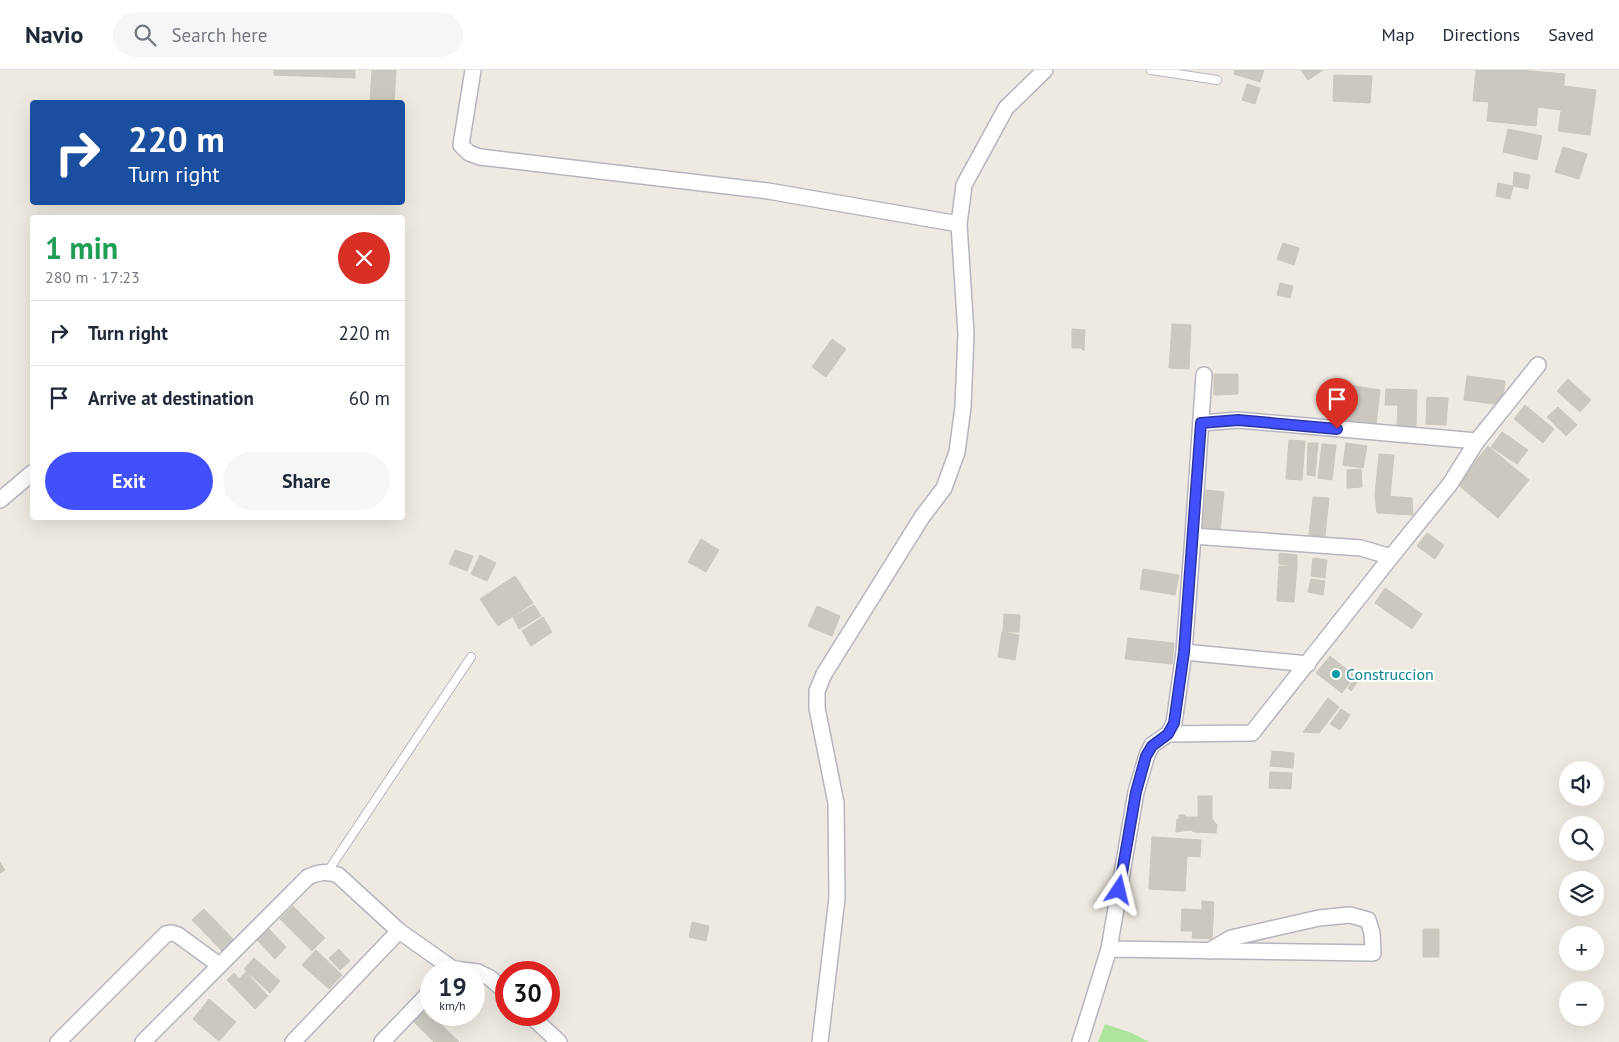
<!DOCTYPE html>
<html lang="en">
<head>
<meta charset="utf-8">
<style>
  body { margin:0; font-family:"PT Sans",sans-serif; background:#f6f6f7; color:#1f2937; height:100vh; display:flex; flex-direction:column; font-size:19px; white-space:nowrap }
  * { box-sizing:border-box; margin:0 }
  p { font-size:16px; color:#747a83 }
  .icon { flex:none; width:28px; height:28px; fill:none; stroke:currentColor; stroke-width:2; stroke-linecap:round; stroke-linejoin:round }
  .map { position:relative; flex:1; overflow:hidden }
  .side { position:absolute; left:30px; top:145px; width:375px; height:305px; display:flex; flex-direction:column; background:#fff; border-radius:5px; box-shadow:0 5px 20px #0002 }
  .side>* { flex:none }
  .guide { position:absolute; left:30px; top:30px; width:375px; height:105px; border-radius:5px; box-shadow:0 5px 20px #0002; background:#1a4fa0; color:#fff; overflow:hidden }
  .tools { position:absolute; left:1559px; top:691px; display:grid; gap:10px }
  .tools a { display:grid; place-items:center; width:45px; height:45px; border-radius:50%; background:#fff; box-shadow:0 5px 20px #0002; font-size:25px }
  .speed { position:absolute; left:420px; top:891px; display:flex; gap:10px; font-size:25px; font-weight:700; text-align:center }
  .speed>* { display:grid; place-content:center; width:65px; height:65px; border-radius:50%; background:#fff; box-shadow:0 5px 20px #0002; line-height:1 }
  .speed small { font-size:12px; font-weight:400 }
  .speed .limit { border:8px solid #d22; background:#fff; color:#111 }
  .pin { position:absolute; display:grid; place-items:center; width:42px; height:42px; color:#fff; margin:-51px -21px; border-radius:50% 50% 50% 0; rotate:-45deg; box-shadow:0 0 5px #0007 }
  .pin .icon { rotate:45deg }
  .me { position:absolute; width:55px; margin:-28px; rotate:10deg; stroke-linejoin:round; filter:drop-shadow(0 0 4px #0008) }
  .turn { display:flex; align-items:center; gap:18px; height:105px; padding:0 15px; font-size:22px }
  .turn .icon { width:65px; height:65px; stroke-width:2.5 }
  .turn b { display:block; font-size:35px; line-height:42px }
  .round { display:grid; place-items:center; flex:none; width:52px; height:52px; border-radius:26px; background:#f6f6f7 }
  .summary { display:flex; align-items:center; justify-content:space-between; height:85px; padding:0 15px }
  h1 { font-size:30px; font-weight:700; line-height:38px; color:#1e9e55 }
  .button { display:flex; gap:10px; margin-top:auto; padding:10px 15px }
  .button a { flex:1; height:58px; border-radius:30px; background:#4150fb; color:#fff; font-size:20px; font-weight:700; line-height:58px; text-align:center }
  .button a+a { background:#f6f6f7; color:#1f2937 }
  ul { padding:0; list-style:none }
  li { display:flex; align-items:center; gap:15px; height:65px; padding:0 15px; border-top:1px solid #e0e1e3 }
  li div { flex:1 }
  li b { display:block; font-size:19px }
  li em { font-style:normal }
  header { display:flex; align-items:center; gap:30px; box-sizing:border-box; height:70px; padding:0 25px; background:#fff; border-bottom:1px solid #e0e1e3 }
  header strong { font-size:24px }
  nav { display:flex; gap:28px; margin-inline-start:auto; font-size:18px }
  .search { width:350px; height:45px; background:#f6f6f7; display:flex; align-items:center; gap:12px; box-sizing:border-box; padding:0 18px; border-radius:28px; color:#747a83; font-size:19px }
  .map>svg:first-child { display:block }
</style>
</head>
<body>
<header>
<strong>Navio</strong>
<div class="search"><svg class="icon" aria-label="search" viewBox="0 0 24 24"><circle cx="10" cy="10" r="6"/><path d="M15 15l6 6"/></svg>Search here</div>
<nav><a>Map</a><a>Directions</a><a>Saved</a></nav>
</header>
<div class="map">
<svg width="1619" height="972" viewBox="0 0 1619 972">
  <rect width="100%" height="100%" fill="#efeae1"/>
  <path fill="#aee59e" d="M 1105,954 L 1132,963 L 1149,972 L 1098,972 Z"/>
  <path fill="#cbc8bf" stroke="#cbc7ba" d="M 274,0 L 355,0 L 355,8 L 274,5 Z
    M 372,0 L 396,0 L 394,32 L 370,32 Z
    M 1235,0 L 1264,0 L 1260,12 L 1234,4 Z
    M 1301,0 L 1323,0 L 1308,10 Z
    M 1476,0 L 1520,0 L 1565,4 L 1561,40 L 1538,37 L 1536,56 L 1487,51 L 1489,32 L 1473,31 Z
    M 1334,5 L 1372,6 L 1370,33 L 1333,31 Z
    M 1247,14 L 1260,18 L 1255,34 L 1242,30 Z
    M 1565,16 L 1596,20 L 1590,65 L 1558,61 Z
    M 1508,59 L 1542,66 L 1537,90 L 1503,82 Z
    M 1563,77 L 1587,84 L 1579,109 L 1555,102 Z
    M 1514,102 L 1530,105 L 1528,119 L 1513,116 Z
    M 1498,113 L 1513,116 L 1510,129 L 1496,126 Z
    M 1283,173 L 1299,178 L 1294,195 L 1277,189 Z
    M 1280,213 L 1293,216 L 1290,228 L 1277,225 Z
    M 1172,254 L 1191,255 L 1189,299 L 1169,298 Z
    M 1072,259 L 1085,260 L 1084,281 L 1081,278 L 1072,278 Z
    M 832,269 L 846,279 L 826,307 L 812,297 Z
    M 1214,304 L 1238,304 L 1238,324 L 1214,325 Z
    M 1467,306 L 1505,311 L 1502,335 L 1464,330 Z
    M 1568,309 L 1591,330 L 1580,342 L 1557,321 Z
    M 1349,315 L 1380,320 L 1376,356 L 1342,354 Z
    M 1327,316 L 1341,317 L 1340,330 L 1326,329 Z
    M 1386,319 L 1417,320 L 1416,357 L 1397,356 L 1398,335 L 1385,335 Z
    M 1427,327 L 1448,328 L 1446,355 L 1426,354 Z
    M 1525,335 L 1554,359 L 1543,373 L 1514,349 Z
    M 1558,337 L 1577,355 L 1566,366 L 1547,347 Z
    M 1502,362 L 1528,380 L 1517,394 L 1491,377 Z
    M 1289,370 L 1305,371 L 1302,410 L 1286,409 Z
    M 1308,373 L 1318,373 L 1315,406 L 1307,405 Z
    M 1346,373 L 1367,376 L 1363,398 L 1343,395 Z
    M 1322,374 L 1336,375 L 1332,410 L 1318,408 Z
    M 1488,376 L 1529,410 L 1498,448 L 1457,414 Z
    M 1379,384 L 1394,385 L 1390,427 L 1375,425 Z
    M 1361,399 L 1362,417 L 1347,418 L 1347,400 Z
    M 1206,420 L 1224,422 L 1220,461 L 1202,459 Z
    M 1375,425 L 1412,428 L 1413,445 L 1377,443 Z
    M 1313,427 L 1329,428 L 1325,466 L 1309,465 Z
    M 1427,463 L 1444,475 L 1435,489 L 1417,476 Z
    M 701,469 L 719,480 L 706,502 L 688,492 Z
    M 455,480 L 473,486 L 467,501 L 449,494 Z
    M 1279,483 L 1297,485 L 1297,496 L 1279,494 Z
    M 480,485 L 496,493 L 487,511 L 471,504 Z
    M 1313,488 L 1327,490 L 1325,508 L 1311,506 Z
    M 1279,496 L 1297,496 L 1294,532 L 1277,531 Z
    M 1143,499 L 1179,505 L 1175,525 L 1140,519 Z
    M 515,506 L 533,533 L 498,556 L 480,529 Z
    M 1311,509 L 1325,511 L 1323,525 L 1308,522 Z
    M 1385,518 L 1422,544 L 1412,559 L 1375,533 Z
    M 534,535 L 541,546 L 519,559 L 513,547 Z
    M 817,536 L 840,546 L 832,566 L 808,556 Z
    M 1004,544 L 1020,545 L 1019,562 L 1003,562 Z
    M 543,547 L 552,562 L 531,576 L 522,561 Z
    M 1002,562 L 1019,565 L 1015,590 L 998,587 Z
    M 1128,568 L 1174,573 L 1172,594 L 1125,589 Z
    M 1330,586 L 1355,606 L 1342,623 L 1316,603 Z
    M 1354,610 L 1357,613 L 1351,621 L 1348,618 Z
    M 1328,628 L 1339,637 L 1319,663 L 1303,662 Z
    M 1341,639 L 1350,645 L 1340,660 L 1330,654 Z
    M 1272,681 L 1294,683 L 1293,698 L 1270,696 Z
    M 1270,702 L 1292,703 L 1291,719 L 1269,718 Z
    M 1198,726 L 1212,726 L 1212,749 L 1217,755 L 1216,763 L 1194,762 L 1191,760 L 1176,762 L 1177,749 L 1179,749 L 1179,745 L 1185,745 L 1185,747 L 1198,747 Z
    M 1152,767 L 1201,770 L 1200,787 L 1187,786 L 1185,821 L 1149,819 Z
    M 0,792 L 5,800 L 0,803 Z
    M 1202,831 L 1214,832 L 1212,869 L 1192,868 L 1193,861 L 1181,861 L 1182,839 L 1202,840 Z
    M 293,836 L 325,868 L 312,881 L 280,849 Z
    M 204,839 L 235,871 L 223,882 L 192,850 Z
    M 692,852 L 709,856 L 706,871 L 689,867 Z
    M 269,859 L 286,877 L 275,889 L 257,870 Z
    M 1423,859 L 1439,859 L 1439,887 L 1423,887 Z
    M 339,879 L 350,891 L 340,900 L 329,888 Z
    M 316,880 L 342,905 L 329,919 L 302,895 Z
    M 254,888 L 280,911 L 270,923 L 244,899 Z
    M 246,902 L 268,926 L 255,939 L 227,910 L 234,903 L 239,909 Z
    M 209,929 L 236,952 L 219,971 L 193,949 Z
    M 425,939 L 459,972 L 434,972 L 413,951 Z"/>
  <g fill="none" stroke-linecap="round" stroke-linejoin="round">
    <defs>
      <path id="service" d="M 1151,0 L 1217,10
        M 328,801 L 471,587"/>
      <path id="minor" d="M 473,0 L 461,75 L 469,83 L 480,87 L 768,121 L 959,154
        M 1201,353 L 1238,350 L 1477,371 L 1538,295
        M 0,430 L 32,403
        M 1193,466 L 1361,478 L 1391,487
        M 1184,582 L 1308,594
        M 1168,664 L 1252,663 L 1391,487 L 1450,414 L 1477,371
        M 1109,879 L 1373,883 L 1372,863 L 1368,850 L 1350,845 L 1319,848 L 1231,868 L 1209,881
        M 530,945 L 559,972
        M 58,972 L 166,864 L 172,863 L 178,865 L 219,895
        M 143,972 L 308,807 C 319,802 326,801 338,805 L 399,861 L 453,899 L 478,902 L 490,908 L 506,922
        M 293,972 L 399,861
        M 382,972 L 431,921
        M 820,972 L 837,828 L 836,733 L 817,638 L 817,621 L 824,604 L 922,447 L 944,418 L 957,382 L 963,337 L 966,264 L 959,154 L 964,115 L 1006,38 L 1045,0
        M 1080,972 L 1109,879 L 1136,722 L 1147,685 L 1152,675 L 1168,664 L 1174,653 L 1184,582 L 1193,466 L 1204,305"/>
    </defs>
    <use href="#service" stroke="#b4b5c1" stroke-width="10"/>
    <use href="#minor" stroke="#b4b5c1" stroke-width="18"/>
    <use href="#service" stroke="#fff" stroke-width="8"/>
    <use href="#minor" stroke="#fff" stroke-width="15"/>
  </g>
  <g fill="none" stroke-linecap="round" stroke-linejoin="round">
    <defs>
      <path id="route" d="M 1119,820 L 1136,722 L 1146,686 L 1152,676 L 1168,664 L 1174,653 L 1184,582 L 1201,353 L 1238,350 L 1337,359"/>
    </defs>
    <use href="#route" stroke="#2a34a3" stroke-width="12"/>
    <use href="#route" stroke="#4150fb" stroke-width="9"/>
  </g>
  <circle fill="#0f9aa8" stroke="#fff" stroke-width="2" cx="1336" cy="604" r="5"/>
  <g text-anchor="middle" stroke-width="4" stroke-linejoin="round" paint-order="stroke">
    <g font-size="16" fill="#0d838f" stroke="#fff" text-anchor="start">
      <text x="1346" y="610">Construccion</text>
    </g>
  </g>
</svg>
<div class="tools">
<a><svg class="icon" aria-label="sound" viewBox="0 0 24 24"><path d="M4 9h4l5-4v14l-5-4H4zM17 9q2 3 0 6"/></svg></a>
<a><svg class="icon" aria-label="search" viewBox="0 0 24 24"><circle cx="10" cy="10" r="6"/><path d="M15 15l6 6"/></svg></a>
<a><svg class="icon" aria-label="layers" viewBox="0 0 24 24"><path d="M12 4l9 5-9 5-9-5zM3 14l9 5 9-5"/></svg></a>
<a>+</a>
<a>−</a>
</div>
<div class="speed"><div>19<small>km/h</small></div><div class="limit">30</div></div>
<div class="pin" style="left:1337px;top:359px;background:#d93025"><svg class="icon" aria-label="arrive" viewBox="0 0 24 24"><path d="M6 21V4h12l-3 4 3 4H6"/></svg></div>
<svg class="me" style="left:1119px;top:820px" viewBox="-20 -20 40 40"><path d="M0-17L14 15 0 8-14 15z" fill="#4150fb" stroke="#fff" stroke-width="4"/></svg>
<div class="guide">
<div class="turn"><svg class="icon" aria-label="right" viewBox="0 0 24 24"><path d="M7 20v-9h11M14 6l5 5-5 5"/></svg><div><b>220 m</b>Turn right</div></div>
</div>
<section class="side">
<div class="summary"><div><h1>1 min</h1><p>280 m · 17:23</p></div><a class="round" style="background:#d93025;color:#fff"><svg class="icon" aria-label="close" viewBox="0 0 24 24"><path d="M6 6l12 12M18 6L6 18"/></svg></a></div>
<ul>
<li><svg class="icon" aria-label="right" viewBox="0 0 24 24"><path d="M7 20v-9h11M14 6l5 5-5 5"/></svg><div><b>Turn right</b></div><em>220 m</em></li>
<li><svg class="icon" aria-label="arrive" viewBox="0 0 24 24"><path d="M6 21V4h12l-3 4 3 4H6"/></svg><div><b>Arrive at destination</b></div><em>60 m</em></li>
</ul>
<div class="button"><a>Exit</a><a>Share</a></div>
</section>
</div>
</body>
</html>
